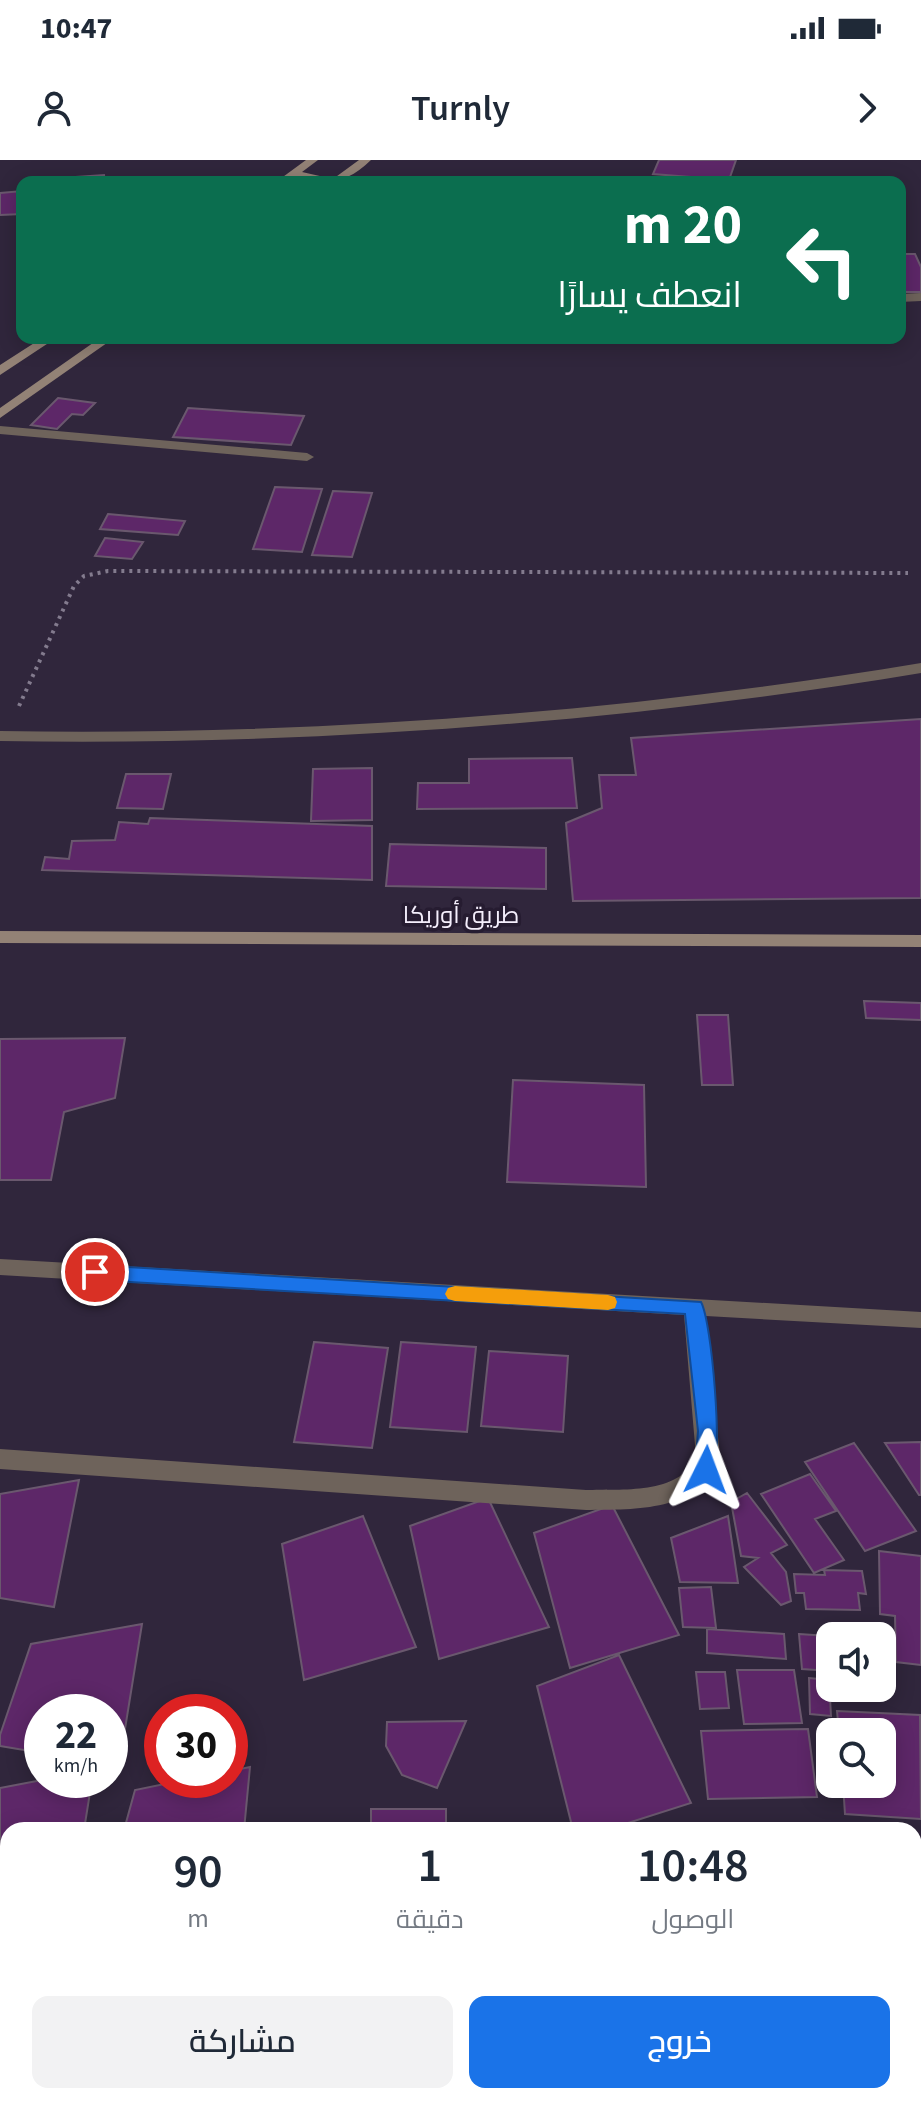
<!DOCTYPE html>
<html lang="ar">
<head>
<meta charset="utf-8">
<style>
  body { margin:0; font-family:"Source Sans 3",Cairo,sans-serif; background:#f2f2f3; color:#1f2937; direction:rtl; height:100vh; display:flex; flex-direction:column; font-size:30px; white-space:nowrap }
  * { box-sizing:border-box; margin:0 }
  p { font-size:26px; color:#747a83 }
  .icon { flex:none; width:44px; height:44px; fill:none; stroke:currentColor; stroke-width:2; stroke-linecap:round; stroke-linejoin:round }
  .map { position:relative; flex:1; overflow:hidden; direction:ltr }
  .sheet { position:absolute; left:0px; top:1662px; width:922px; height:282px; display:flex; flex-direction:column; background:#fff; border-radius:24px 24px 0 0; box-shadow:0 4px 20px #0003; direction:rtl }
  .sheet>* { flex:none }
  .top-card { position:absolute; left:16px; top:16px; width:890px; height:168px; border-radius:16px; box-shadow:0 4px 20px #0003; direction:rtl; background:#0b6e4f; color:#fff; overflow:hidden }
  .fabs { position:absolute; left:816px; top:1462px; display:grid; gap:16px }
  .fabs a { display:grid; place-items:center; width:80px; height:80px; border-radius:16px; background:#fff; box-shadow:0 4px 20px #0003; font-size:40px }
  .speed { position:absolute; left:24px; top:1534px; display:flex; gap:16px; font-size:40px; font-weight:700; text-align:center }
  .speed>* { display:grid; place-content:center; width:104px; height:104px; border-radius:50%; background:#fff; box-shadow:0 4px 20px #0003; line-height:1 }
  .speed small { font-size:20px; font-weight:400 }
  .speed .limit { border:12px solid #d22; background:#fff; color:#111 }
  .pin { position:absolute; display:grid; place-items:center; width:68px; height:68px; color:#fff; margin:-34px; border:4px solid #fff; border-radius:50%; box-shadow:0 2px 8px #0007 }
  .me { position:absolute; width:88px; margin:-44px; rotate:3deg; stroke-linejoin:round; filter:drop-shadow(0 0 6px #0008) }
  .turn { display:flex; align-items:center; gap:28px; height:168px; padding:0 32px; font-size:36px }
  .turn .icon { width:104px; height:104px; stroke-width:2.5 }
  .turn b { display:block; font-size:56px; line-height:68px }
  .eta { display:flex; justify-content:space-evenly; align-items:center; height:136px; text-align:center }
  .eta b { font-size:48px; font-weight:600; line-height:56px }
  .action { display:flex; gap:16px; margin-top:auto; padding:16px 32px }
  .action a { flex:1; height:92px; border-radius:16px; background:#1a73e8; color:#fff; font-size:32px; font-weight:600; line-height:92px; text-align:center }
  .action a+a { background:#f2f2f3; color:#1f2937 }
  .status { display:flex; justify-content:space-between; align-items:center; height:56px; padding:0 40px; background:#fff; direction:ltr }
  .status svg { height:22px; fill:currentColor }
  header { display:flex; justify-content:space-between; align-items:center; height:104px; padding:0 32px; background:#fff; font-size:36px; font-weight:600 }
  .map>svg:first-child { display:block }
</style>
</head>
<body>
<div class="status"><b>10:47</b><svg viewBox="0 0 49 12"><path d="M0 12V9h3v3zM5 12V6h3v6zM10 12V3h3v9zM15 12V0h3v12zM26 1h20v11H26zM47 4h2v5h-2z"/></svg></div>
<header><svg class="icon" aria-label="forward" viewBox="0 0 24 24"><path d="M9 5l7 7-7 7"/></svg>Turnly<svg class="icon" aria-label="person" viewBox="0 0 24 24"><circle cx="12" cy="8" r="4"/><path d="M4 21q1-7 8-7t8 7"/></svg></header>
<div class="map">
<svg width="921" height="1943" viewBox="0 0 921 1943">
  <rect width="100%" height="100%" fill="#30263c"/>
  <path fill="#5d2768" stroke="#6a586e" stroke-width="2" d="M 659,0 L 736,0 L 729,20 L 653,14 Z
    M 104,15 L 105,22 L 32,22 L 32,20 Z
    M 22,31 L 22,54 L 0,55 L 0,33 Z
    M 900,94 L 915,94 L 921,107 L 921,132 L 900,132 Z
    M 58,238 L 95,243 L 83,255 L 72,254 L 57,269 L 31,265 Z
    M 188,248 L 304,256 L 291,285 L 173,277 Z
    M 275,327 L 322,329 L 302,392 L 253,389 Z
    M 333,331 L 372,333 L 352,397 L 312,395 Z
    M 108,354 L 185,361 L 178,375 L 100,369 Z
    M 105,378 L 143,382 L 132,399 L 95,396 Z
    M 921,559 L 921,738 L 573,741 L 566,663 L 602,648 L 599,615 L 636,615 L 631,578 Z
    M 572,598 L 577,648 L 417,649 L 418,623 L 469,623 L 469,599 Z
    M 372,608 L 372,660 L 311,661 L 313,609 Z
    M 126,614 L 171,614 L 163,649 L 117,648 Z
    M 150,658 L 372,666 L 372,720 L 42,710 L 45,697 L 69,699 L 72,681 L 115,680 L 119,662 L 148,664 Z
    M 390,684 L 546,688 L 546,729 L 386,726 Z
    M 864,841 L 921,843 L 921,860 L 866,858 Z
    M 697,855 L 728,855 L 733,925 L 702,925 Z
    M 125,878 L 115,938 L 64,952 L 51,1020 L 0,1020 L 0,879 Z
    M 513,920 L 644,925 L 646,1027 L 507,1022 Z
    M 314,1182 L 388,1188 L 372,1288 L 294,1282 Z
    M 401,1182 L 476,1187 L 467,1272 L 390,1267 Z
    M 489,1191 L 568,1196 L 563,1272 L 481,1266 Z
    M 921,1282 L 921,1335 L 919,1335 L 885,1283 Z
    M 854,1283 L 916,1371 L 865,1391 L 805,1302 Z
    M 810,1314 L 836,1351 L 815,1359 L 844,1400 L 814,1413 L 761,1334 Z
    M 79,1320 L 54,1447 L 0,1438 L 0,1334 Z
    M 747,1333 L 787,1385 L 771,1393 L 786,1412 L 791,1441 L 781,1445 L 744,1407 L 758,1398 L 741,1396 L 731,1342 Z
    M 488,1338 L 549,1467 L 439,1499 L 410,1366 Z
    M 612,1345 L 679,1475 L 570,1508 L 534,1373 Z
    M 363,1356 L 416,1487 L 304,1520 L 282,1384 Z
    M 728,1356 L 738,1423 L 680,1422 L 671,1378 Z
    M 879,1391 L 921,1396 L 921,1505 L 896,1502 L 895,1456 L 880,1454 Z
    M 824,1410 L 862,1411 L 866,1434 L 858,1433 L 860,1450 L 806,1449 L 804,1433 L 796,1433 L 794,1414 L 825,1415 Z
    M 711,1427 L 716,1468 L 683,1467 L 679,1428 Z
    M 142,1464 L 119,1606 L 110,1605 L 110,1552 L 42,1552 L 42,1593 L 0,1586 L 0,1575 L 31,1484 Z
    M 707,1469 L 784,1474 L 786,1499 L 707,1493 Z
    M 799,1474 L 828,1476 L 830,1511 L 802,1509 Z
    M 619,1495 L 691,1643 L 606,1670 L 573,1670 L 537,1526 Z
    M 737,1510 L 794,1510 L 802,1563 L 744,1564 Z
    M 696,1512 L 725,1512 L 729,1548 L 700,1549 Z
    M 809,1518 L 829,1520 L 831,1556 L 810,1554 Z
    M 835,1528 L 868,1528 L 869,1540 L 836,1538 Z
    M 837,1551 L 920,1555 L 921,1659 L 845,1654 L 843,1624 L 882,1624 L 882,1572 L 839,1572 Z
    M 466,1561 L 437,1628 L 402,1615 L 386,1586 L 387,1562 Z
    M 808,1569 L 817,1637 L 708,1639 L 701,1571 Z
    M 250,1607 L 244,1670 L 124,1670 L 135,1630 L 184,1620 L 230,1620 L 230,1611 Z
    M 42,1620 L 92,1620 L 84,1670 L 8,1670 L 8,1760 L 0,1759 L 0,1628 Z
    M 371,1649 L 446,1649 L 446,1670 L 371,1670 Z
    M 921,1733 L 921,1828 L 914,1804 L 914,1734 Z
    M 914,1804 L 921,1828 L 921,1917 L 914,1918 Z
    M 8,1864 L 8,1936 L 283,1936 L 283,1943 L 0,1943 L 0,1865 Z
    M 921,1917 L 921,1943 L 874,1943 L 872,1936 L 914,1936 L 914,1918 Z
    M 410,1936 L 661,1936 L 663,1943 L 366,1943 Z
    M 759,1936 L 812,1936 L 775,1943 L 760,1943 Z
    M 812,1936 L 872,1936 L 874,1943 L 779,1942 Z"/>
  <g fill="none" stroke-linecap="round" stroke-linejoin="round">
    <path stroke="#837b8e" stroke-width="4" stroke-dasharray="3 5" stroke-linecap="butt" d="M 19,546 L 74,426 L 84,416 L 108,411 L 908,413"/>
    <path fill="#6e635b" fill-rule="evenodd" d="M 0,266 L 307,293 L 314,297 L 307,301 L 0,274 Z"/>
    <path fill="#6e635b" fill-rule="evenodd" d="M 921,133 L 921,141 L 900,142 L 900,134 Z
      M 921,503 L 921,513 C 618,563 307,586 0,581 L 0,571 C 307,576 618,553 921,503 Z
      M 0,1099 L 921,1152 L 921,1168 L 706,1156 L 720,1297 C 697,1353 638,1349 586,1350 L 0,1309 L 0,1289 L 586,1330 C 620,1329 680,1335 696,1297 L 684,1155 L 0,1115 Z
      M 914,1691 L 921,1691 L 921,1717 L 914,1717 Z
      M 8,1818 L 8,1846 L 0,1847 L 0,1819 Z
      M 708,1936 L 738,1936 L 740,1943 L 710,1943 Z"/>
    <path fill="#938276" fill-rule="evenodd" d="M 306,0 L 318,0 L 302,12 L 333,19 L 359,0 L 371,0 C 345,25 329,24 295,17 L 288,22 L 276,22 Z
      M 42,178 L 56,178 L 0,215 L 0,205 Z
      M 100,178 L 114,178 L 0,258 L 0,248 Z
      M 0,771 L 921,775 L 921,787 L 0,783 Z"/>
  </g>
  <path fill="#1a73e8" stroke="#114b97" stroke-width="2" d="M 95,1105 L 701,1142 C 712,1162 723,1297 713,1317 L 706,1319 L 698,1317 L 695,1310 L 698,1271 L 685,1154 L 95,1120 L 88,1118 L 85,1112 L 88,1107 Z"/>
  <path fill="#f59e0b" d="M 455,1126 L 608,1135 L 615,1137 L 617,1142 L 615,1148 L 608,1150 L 455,1141 L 448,1139 L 445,1134 L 448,1128 Z"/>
  <g text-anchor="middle" stroke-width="7" stroke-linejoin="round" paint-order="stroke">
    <g font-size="24" fill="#f4eefc" stroke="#261c31">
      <text x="461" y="763">طريق أوريكا</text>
    </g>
  </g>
</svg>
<div class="fabs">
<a><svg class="icon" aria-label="sound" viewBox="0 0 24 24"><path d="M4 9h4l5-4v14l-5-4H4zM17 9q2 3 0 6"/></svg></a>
<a><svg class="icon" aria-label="search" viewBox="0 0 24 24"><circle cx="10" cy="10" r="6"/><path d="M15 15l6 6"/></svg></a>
</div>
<div class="speed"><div>22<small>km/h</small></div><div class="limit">30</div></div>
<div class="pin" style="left:95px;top:1112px;background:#d93025"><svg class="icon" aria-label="arrive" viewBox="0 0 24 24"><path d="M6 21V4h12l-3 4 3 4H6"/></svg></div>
<svg class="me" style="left:706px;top:1310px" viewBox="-20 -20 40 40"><path d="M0-17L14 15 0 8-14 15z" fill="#1a73e8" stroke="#fff" stroke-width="4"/></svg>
<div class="top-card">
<div class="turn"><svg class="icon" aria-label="left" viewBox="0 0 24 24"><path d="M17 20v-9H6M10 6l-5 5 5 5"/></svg><div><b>20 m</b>انعطف يسارًا</div></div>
</div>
<section class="sheet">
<div class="eta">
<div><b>10:48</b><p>الوصول</p></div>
<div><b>1</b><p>دقيقة</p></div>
<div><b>90</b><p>m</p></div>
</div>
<div class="action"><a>خروج</a><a>مشاركة</a></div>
</section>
</div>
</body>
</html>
